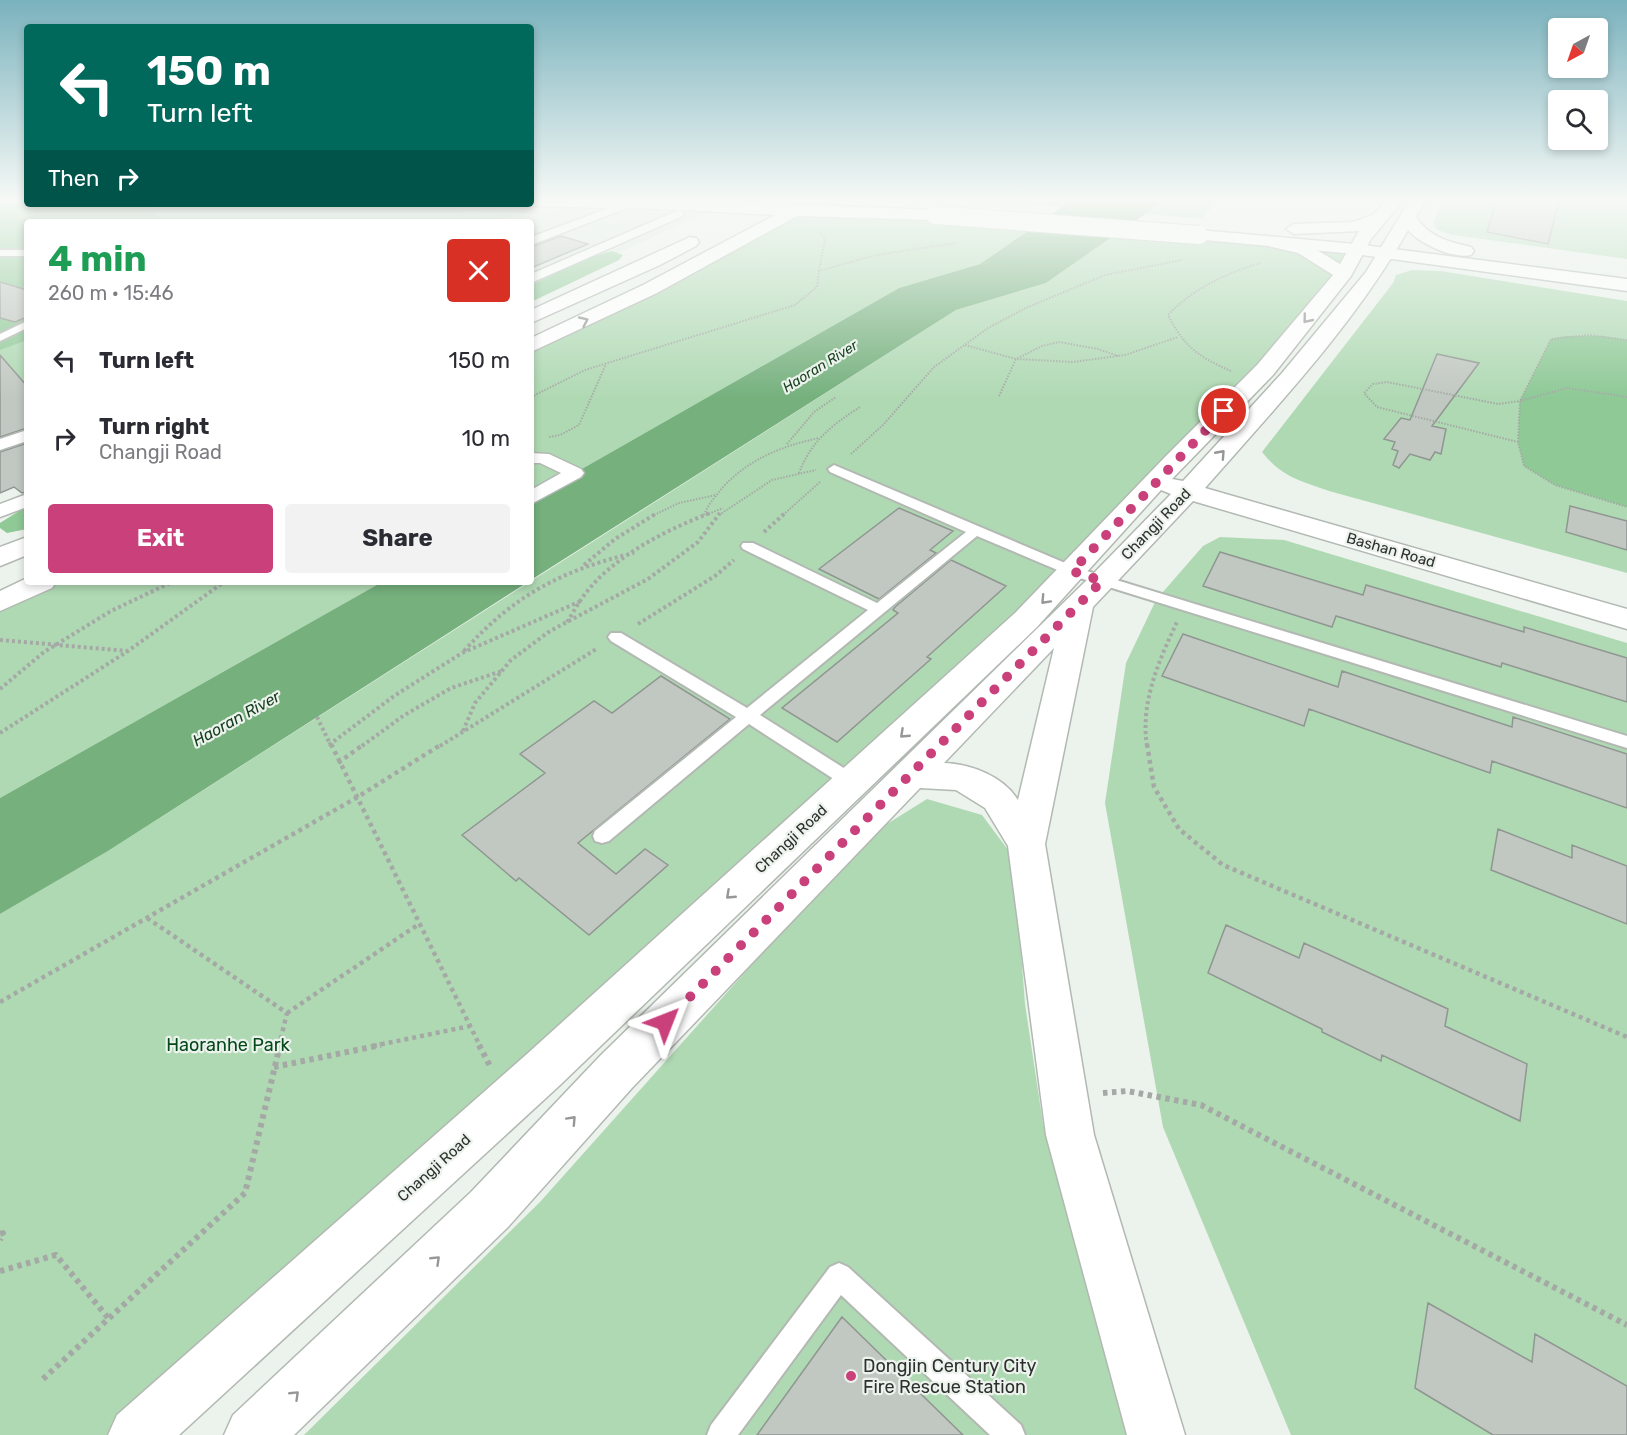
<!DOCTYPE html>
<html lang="en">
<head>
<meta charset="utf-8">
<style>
  body { margin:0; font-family:Rubik,sans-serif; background:#f2f2f3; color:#2b2b33; height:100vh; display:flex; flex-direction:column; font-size:22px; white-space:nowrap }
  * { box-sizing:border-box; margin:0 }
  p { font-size:20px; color:#7c7c81 }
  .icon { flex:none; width:33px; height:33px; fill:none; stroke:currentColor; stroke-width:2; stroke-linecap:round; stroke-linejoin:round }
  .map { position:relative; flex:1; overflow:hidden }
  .drawer { position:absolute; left:24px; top:219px; width:510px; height:366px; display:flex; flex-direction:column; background:#fff; border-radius:6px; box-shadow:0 3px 9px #0003 }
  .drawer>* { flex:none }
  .top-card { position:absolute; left:24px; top:24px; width:510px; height:183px; border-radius:6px; box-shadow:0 3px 9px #0003; background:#00695c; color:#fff; overflow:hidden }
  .needle { width:39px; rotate:220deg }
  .buttons { position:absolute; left:1548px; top:18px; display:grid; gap:12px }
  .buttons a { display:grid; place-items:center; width:60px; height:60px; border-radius:6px; background:#fff; box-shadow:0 3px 9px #0003; font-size:30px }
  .pin { position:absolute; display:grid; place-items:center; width:51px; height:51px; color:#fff; margin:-26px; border:3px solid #fff; border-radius:50%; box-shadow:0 2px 6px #0007 }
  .me { position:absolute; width:66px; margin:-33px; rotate:45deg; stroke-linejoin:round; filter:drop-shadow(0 0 4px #0008) }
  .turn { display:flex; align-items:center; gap:21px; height:126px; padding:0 24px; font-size:27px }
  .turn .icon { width:78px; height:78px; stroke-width:2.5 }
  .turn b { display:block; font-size:42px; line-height:51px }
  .then { display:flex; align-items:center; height:57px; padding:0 24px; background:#0003; gap:12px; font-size:22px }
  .round { display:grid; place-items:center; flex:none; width:63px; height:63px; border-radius:6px; background:#f2f2f3 }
  .head { display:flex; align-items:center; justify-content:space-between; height:102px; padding:0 24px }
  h1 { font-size:36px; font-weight:700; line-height:45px; color:#1e9e55 }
  .cta { display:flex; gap:12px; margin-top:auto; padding:12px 24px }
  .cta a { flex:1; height:69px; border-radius:6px; background:#c9407b; color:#fff; font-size:24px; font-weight:700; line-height:69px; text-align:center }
  .cta a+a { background:#f2f2f3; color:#2b2b33 }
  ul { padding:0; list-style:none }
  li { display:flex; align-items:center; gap:18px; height:78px; padding:0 24px }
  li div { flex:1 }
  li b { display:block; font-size:22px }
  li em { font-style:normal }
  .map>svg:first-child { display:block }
</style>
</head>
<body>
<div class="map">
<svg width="1627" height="1435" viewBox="0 0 1627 1435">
  <rect width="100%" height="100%" fill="#ecf2ec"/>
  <path fill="#dce8dd" d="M 580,198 L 738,198 L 531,293 L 531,222 L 500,222 L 528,211 L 561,207 Z"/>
  <path fill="#afd9b3" d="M 902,198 L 1075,198 L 1063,206 Z
    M 1168,198 L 1219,198 L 1202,219 L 1146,214 Z
    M 1444,198 L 1627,198 L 1627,259 L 1453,235 L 1437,230 L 1433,223 Z
    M 0,204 L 419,207 L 528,211 L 500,222 L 27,222 L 27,397 L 0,407 Z
    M 794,211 L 1041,221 L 980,264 L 899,288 L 531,498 L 531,346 Z
    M 1125,228 L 1355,249 L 1345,272 L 1026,620 L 137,1435 L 0,1435 L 0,914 L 108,851 L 956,310 L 1046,283 Z
    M 1412,270 L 1441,271 L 1627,301 L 1627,573 L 1329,491 C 1299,480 1283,478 1262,452 L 1393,283 L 1396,275 Z
    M 1220,537 L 1284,540 L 1627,643 L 1627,1435 L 1291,1435 L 1163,1127 L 1105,803 L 1126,663 L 1156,600 L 1203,546 Z
    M 42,582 L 382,582 L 0,798 L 0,602 Z
    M 927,799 L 982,815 L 1014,858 L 1025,1004 L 1043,1124 L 1145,1435 L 304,1435 L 540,1202 L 855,849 L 887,824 Z"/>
  <path fill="#8ec996" d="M 146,204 L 164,222 L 27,222 L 27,340 L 0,350 L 0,208 L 6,205 Z
    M 612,251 L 623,255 L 619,260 L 531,302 L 531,285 L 590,257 Z
    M 1565,336 L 1603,336 L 1627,340 L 1627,507 L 1555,485 L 1524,466 L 1518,442 L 1520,401 L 1551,339 Z
    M 27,506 L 27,529 L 7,533 L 0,528 L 0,523 Z"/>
  <path fill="#75b07d" d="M 1075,198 L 1168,198 L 1046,283 L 956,310 L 531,580 L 531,498 L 899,288 L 980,264 Z
    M 382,582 L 528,582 L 108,851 L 0,914 L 0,798 Z"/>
  <path fill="#c1c7c1" stroke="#909691" stroke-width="1.5" d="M 1497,198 L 1560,198 L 1548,244 L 1487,232 Z
    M 561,236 L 588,244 L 531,268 L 531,247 Z
    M 0,282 L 27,290 L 27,317 L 15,322 L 0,318 Z
    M 1437,354 L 1479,363 L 1432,426 L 1446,429 L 1441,454 L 1435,452 L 1430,460 L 1410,454 L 1399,468 L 1393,465 L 1398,451 L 1392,449 L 1395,442 L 1384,439 L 1401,418 L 1410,420 Z
    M 0,355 L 27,386 L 27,428 L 0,437 Z
    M 27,443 L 27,492 L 22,493 L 14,487 L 0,493 L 0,452 Z
    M 1570,506 L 1627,521 L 1627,550 L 1566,532 Z
    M 899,508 L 953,531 L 930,550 L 936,553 L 879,599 L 819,569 Z
    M 1220,552 L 1363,595 L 1366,585 L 1524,632 L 1524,627 L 1627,658 L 1627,702 L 1502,663 L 1501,667 L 1336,616 L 1332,627 L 1203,586 Z
    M 951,560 L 1006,586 L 927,657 L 931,659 L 837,742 L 782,708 L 898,613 L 893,610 L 895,607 Z
    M 1183,634 L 1338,687 L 1342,671 L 1512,727 L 1513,717 L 1627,754 L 1627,808 L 1492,761 L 1490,773 L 1309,709 L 1304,726 L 1162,676 Z
    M 661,676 L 730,719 L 578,843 L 616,874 L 645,849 L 668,865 L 589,935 L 519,878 L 516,881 L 462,835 L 545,773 L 520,754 L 594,701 L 612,713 Z
    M 1498,829 L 1572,858 L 1572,845 L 1627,866 L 1627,924 L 1491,870 Z
    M 1226,925 L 1299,958 L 1304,943 L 1448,1009 L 1445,1026 L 1527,1064 L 1520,1121 L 1382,1055 L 1381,1061 L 1322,1032 L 1322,1029 L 1208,973 Z
    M 1428,1303 L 1532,1362 L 1535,1334 L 1627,1386 L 1627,1435 L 1493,1435 L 1415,1388 Z
    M 842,1317 L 963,1435 L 757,1435 Z"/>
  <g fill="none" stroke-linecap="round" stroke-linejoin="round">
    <defs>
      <path id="service" d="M 0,250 L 27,250 L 27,256 L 0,256 Z
        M 27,321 L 27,328 L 0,341 L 0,334 Z
        M 834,465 L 1077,568 L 1627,736 L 1627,748 L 1067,574 L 977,536 L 760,715 L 858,777 L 861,782 L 858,787 L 852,789 L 846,787 L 749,724 L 609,841 L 602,843 L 595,841 L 593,836 L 595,831 L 736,717 L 611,641 L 608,637 L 611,633 L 621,633 L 747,708 L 868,610 L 743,549 L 741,546 L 743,543 L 753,543 L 877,603 L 966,532 L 830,472 L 828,469 Z
        M 839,1263 L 848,1267 L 1021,1425 L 1025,1435 L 990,1435 L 841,1295 L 738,1435 L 707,1435 L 711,1425 L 830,1267 Z"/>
      <path id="pedestrian" d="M 628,201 L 634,204 L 632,206 L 531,245 L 531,237 Z
        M 679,210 L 683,212 L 683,216 L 531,283 L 531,274 Z
        M 27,430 L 27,441 L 0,450 L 0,439 Z
        M 531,453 L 549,454 L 581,469 L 584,473 L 581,477 L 531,504 L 531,490 L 561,473 L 540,463 L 531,463 Z
        M 27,494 L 27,507 L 0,517 L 0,504 Z"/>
      <path id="tertiary" d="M 1389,198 L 1405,198 L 1371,239 L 1351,276 L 1273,375 L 1172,479 L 1183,481 L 1282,373 L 1366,272 L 1411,198 L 1427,198 L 1416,217 C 1429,237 1449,242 1471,247 L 1474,251 L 1471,255 C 1453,259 1420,244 1408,230 C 1354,325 1277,406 1205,488 L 1627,609 L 1627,629 L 1193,501 L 1093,607 L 1045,844 L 1094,1135 L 1185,1435 L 1127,1435 L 1046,1135 L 1008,846 L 985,808 L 956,790 L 920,788 L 632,1088 L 507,1228 L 294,1435 L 224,1435 L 233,1415 L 471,1192 L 600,1056 L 1092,575 L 1171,494 L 1161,490 L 1037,627 L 559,1086 L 179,1435 L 108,1435 L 117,1415 L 527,1054 L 1015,613 L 1164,458 L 1257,365 L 1333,275 L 1298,253 L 1268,246 L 1265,242 L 1268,238 C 1291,233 1321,252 1340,264 L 1359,231 L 1294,234 L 1286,229 L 1294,224 L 1353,222 L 1373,215 ZM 1054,648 L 1018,800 C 1003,776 971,764 944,763 Z"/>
      <path id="secondary" d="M 531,198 L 664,199 L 935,210 L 943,215 L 935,220 L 797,216 L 657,293 L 531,352 L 531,338 L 643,285 L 775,215 L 664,209 L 525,206 L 524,204 L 531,204 Z
        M 1199,230 L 1355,244 L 1627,279 L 1627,291 L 1355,254 L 1193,239 L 1191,235 Z
        M 690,237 L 696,238 L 699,242 L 696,246 L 660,265 L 531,323 L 531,310 Z
        M 27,537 L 27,555 L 0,566 L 0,547 Z
        M 27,578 L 27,582 L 56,582 L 52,588 L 0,611 L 0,591 Z"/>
    </defs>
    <use href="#service" stroke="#b2b8b2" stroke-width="4"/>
    <use href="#pedestrian" stroke="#b2b8b2" stroke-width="3"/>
    <use href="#tertiary" stroke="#b2b8b2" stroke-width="3"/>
    <use href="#secondary" stroke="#b2b8b2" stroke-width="3"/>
    <path stroke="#a5a9a5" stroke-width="2" stroke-dasharray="1.5 1.5" stroke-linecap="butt" d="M 819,271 L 825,239 L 820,232
      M 965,345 L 1016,359 L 1073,362 L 1125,355 L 1178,337
      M 1231,371 C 1199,357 1184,347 1168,315 C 1192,289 1227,273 1260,263
      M 999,396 L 1016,359 L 1042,346 L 1059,342 L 1098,349 L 1118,356
      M 531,397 L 585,370 L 795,305 L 817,287 L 819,271 L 876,255 L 956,243
      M 1627,397 L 1567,388 L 1520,401 L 1498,404 L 1387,382 L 1373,384 L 1364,393 L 1377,407 L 1518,442 L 1524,466 L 1555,485 L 1627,507
      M 549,437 L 560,435 L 579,425 L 606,364
      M 1518,442 L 1520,401 L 1551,339 L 1589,335 L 1627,340
      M 787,444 L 814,412 L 836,397
      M 851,454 L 883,425 L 934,367 L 988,328 L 1028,307 L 1105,275 L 1182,260
      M 799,473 C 811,441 832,425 860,407
      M 654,515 L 679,503 L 716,495
      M 704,515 C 708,504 716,496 723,487 C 749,459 782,446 819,438
      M 706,515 L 723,508
      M 719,515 L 772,480 L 816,470
      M 783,515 L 821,481"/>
    <path stroke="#a5a9a5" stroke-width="4" stroke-dasharray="3 3" stroke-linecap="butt" d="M 764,532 L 785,513
      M 584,565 L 615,539 L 657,513
      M 567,622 C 573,613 578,603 585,594 C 614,556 666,530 710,513
      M 638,624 L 715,576 L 734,560
      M 0,640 L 128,651
      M 464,651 C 513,596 562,570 634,553
      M 0,689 L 44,652 L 111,611 L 172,582
      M 317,717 L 331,746
      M 463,731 L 475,703 L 511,660 L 550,631 L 648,579 L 698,542 L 720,513
      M 0,733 L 128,651 L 224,582
      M 329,745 L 394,696 L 462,653 L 581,601
      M 362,746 L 403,716 L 451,688 L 502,671
      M 440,746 L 598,648
      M 1147,746 C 1140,703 1159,660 1177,622"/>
    <path stroke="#a5a9a5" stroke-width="4.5" stroke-dasharray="4 4" stroke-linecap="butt" d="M 331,744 L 480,1046
      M 1147,744 L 1154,787 L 1179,829 L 1223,865 L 1627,1037
      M 338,763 L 364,744
      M 147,918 L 287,1013 L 279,1046
      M 0,1002 L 356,798 L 442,744
      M 287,1013 L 419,924
      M 373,1046 L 470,1026"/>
    <path stroke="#a5a9a5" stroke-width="6" stroke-dasharray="4.5 4.5" stroke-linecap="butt" d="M 479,1045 L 490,1066
      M 274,1067 L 381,1045
      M 1103,1093 L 1127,1091 L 1201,1105 L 1627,1325
      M 0,1234 L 3,1233 L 0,1240
      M 0,1271 L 56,1255 L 109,1319
      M 43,1379 L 245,1193 L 280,1045"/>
    <use href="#service" fill="#fff" fill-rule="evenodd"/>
    <use href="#pedestrian" fill="#fff" fill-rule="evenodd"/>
    <use href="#tertiary" fill="#fff" fill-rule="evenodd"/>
    <use href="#secondary" fill="#fff" fill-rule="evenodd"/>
    <defs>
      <path id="secondary-bridge" d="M 935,215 L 1199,235"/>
    </defs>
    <use href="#secondary-bridge" stroke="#b2b8b2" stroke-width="20" stroke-linecap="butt"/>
    <use href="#secondary-bridge" stroke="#fff" stroke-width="18"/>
  </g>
  <defs><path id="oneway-chevron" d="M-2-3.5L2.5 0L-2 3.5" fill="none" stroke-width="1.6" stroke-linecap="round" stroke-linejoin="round" transform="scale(1.5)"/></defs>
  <g stroke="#969896">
    <use href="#oneway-chevron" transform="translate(1307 319) rotate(129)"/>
    <use href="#oneway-chevron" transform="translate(584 321) rotate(-25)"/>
    <use href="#oneway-chevron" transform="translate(1221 454) rotate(-48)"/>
    <use href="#oneway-chevron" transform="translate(1045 600) rotate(133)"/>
    <use href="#oneway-chevron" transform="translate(904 734) rotate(137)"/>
    <use href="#oneway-chevron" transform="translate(730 895) rotate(137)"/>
    <use href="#oneway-chevron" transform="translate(572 1120) rotate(-47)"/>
    <use href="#oneway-chevron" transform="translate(436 1260) rotate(-44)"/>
    <use href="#oneway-chevron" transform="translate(295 1395) rotate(-44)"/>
  </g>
  <linearGradient id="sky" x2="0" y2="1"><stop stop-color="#7ab2bd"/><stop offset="0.5" stop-color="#f6f9f6"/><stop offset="1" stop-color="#f6f9f6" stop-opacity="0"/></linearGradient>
  <rect width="1627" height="399" fill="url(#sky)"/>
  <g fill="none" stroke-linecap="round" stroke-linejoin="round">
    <path stroke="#c9407b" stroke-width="10" stroke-dasharray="0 18" d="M 665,1022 L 1102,581 L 1072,571 L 1224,411"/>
  </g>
  <circle fill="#c9407b" stroke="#ecf2ec" stroke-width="2" cx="851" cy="1376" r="6"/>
  <g text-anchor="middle" stroke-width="4.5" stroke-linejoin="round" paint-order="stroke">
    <g font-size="14" font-style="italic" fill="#133e1d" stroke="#ecf2ec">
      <text transform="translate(820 366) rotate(-32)" y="5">Haoran River</text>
    </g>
    <g font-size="15" fill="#2e302e" stroke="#ecf2ec">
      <text transform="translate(1156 524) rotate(-46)" y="5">Changji Road</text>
      <text transform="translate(1391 550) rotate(16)" y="5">Bashan Road</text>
      <text transform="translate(791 839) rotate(-43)" y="5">Changji Road</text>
      <text transform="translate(434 1168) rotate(-42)" y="5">Changji Road</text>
    </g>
    <g font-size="16" font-style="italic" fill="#133e1d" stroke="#ecf2ec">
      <text transform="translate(236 718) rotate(-29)" y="6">Haoran River</text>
    </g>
    <g font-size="18" fill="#04491a" stroke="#ecf2ec">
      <text x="228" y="1051">Haoranhe Park</text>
    </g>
    <g font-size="18" fill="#2e302e" stroke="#ecf2ec" text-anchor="start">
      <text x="863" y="1372">Dongjin Century City<tspan x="863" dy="21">Fire Rescue Station</tspan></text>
    </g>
  </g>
</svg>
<div class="buttons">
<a><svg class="needle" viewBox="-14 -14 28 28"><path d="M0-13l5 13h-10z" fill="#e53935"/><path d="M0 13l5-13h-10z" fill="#7c7c81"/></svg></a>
<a><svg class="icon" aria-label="search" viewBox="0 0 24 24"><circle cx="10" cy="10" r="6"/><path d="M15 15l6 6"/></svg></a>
</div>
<div class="pin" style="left:1224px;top:411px;background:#d93025"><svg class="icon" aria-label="arrive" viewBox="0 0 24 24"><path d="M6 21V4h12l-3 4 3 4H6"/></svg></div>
<svg class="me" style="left:665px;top:1022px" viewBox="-20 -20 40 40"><path d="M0-17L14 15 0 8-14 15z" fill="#c9407b" stroke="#fff" stroke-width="4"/></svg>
<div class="top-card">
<div class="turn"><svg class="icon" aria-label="left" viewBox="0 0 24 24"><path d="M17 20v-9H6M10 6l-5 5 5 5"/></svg><div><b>150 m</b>Turn left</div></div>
<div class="then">Then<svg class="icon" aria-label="right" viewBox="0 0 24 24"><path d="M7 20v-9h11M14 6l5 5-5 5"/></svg></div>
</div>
<section class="drawer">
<div class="head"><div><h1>4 min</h1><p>260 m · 15:46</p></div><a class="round" style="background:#d93025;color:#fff"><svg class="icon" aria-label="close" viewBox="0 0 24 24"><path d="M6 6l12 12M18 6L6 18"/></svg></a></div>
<ul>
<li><svg class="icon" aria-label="left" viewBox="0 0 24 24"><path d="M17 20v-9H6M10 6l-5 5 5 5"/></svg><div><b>Turn left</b></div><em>150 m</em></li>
<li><svg class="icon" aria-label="right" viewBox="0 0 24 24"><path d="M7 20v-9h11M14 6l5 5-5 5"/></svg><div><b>Turn right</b><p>Changji Road</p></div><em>10 m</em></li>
</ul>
<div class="cta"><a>Exit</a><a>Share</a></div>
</section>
</div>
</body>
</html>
